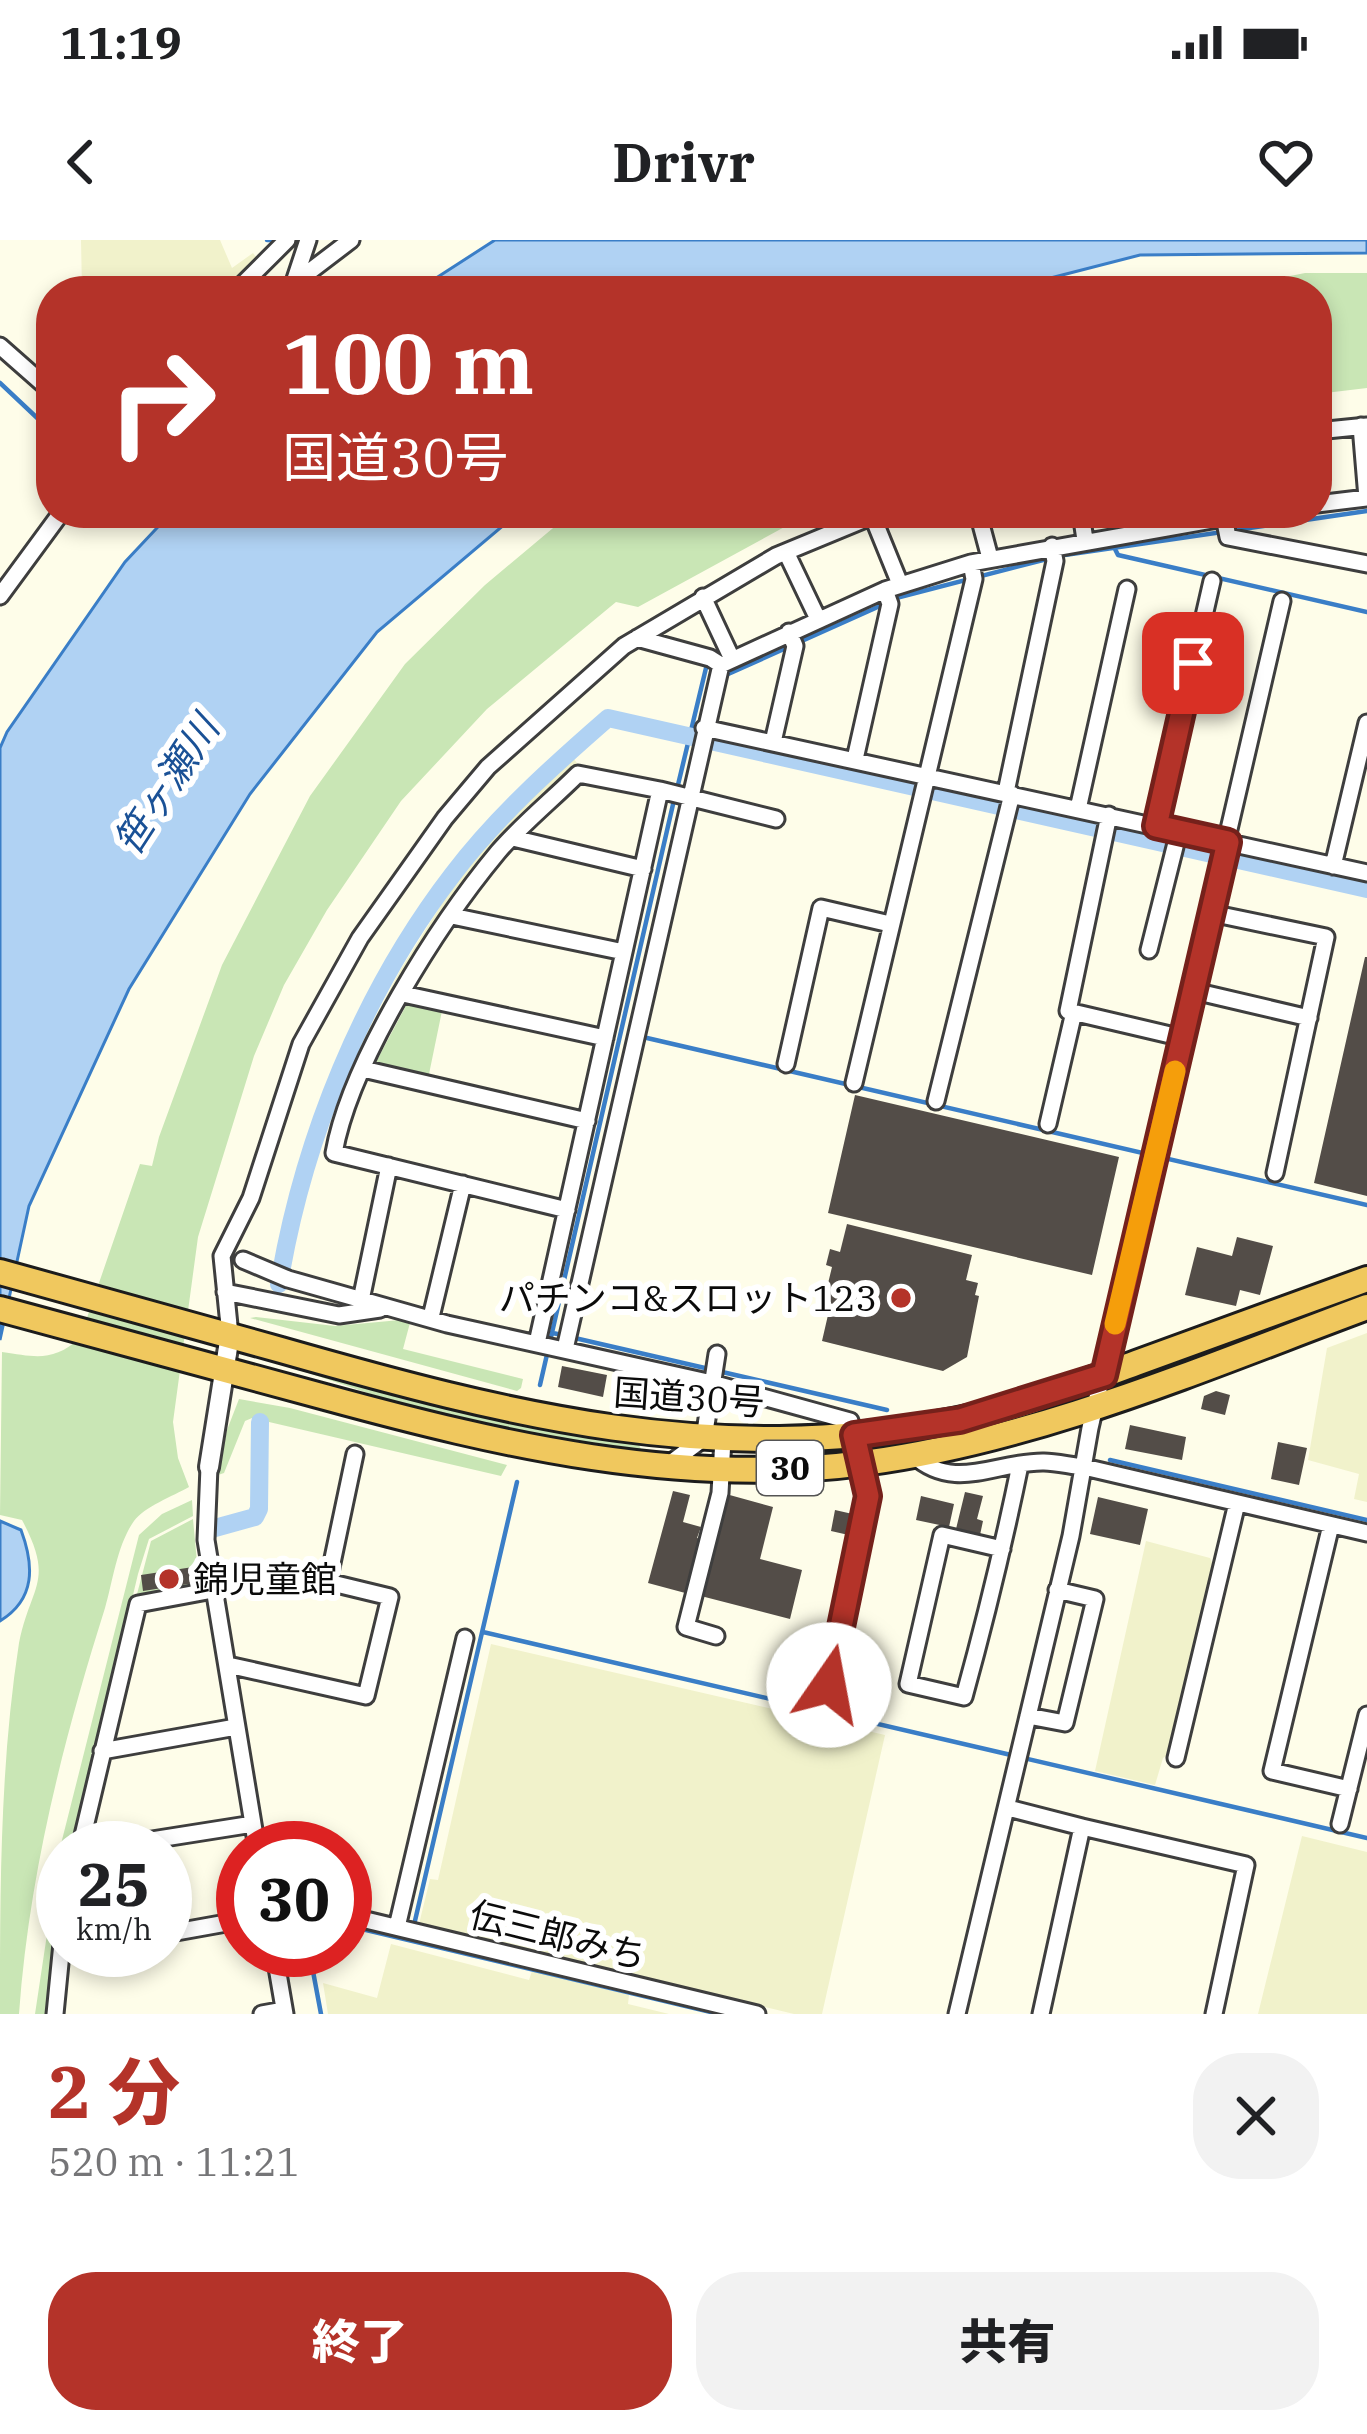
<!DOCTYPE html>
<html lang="ja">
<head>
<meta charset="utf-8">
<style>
  body { margin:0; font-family:"IBM Plex Serif","Noto Sans JP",serif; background:#f2f2f2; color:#202124; height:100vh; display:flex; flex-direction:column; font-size:45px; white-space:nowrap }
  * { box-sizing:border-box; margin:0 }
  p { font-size:39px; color:#757577 }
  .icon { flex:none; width:66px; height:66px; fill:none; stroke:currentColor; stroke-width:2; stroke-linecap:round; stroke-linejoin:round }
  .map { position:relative; height:1774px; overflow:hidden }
  .drawer { display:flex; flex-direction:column; background:#fff; flex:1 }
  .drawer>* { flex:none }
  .banner { position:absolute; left:36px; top:36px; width:1296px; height:252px; border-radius:48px; box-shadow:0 6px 18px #0003; background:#b43329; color:#fff; overflow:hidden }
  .speed { position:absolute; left:36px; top:1581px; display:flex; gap:24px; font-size:60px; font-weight:700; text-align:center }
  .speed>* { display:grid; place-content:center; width:156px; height:156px; border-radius:50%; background:#fff; box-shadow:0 6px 18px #0003; line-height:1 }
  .speed small { font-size:30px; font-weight:400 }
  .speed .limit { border:18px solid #d22; background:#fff; color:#111 }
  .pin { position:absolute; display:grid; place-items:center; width:102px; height:102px; color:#fff; margin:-51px; border-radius:24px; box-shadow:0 6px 18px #0006 }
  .me { position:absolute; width:132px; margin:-66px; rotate:12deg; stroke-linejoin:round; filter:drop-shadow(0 0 9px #0008) }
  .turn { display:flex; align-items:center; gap:42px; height:252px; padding:0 48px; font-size:54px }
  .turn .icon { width:156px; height:156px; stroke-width:2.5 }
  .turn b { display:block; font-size:84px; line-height:102px }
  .round { display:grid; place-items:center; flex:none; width:126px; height:126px; border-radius:48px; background:#f2f2f2 }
  .headline { display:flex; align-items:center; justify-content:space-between; height:204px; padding:0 48px }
  h1 { font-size:72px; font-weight:800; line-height:90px; color:#b43329 }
  .primary-button { display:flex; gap:24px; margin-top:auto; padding:24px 48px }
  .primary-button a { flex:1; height:138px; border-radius:48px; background:#b43329; color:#fff; font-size:48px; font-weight:800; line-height:138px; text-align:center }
  .primary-button a+a { background:#f2f2f2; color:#202124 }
  .status { display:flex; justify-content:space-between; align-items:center; height:84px; padding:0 60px; background:#fff; direction:ltr }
  .status svg { height:33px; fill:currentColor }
  header { display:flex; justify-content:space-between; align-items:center; height:156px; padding:0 48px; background:#fff; font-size:54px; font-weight:800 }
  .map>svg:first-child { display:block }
</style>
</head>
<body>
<div class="status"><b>11:19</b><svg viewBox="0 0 49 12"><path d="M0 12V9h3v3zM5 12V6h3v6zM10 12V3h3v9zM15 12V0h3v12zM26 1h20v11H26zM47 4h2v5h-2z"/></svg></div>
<header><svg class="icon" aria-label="back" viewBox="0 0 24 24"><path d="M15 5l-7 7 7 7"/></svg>Drivr<svg class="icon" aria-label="heart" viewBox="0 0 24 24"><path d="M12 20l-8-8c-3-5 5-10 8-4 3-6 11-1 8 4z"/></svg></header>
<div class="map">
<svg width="1367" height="1774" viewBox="0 0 1367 1774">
  <rect width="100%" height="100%" fill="#fefde9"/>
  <path fill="#f1f2cb" d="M 81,0 L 220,0 L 232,28 L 253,13 L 257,18 L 223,51 L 82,51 Z
    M 573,518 L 577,523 L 495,604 L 466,639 L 407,732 L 356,826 L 350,824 L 401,729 L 451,649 L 486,603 Z
    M 1367,1093 L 1367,1262 L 1354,1259 L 1359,1234 L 1308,1220 L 1327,1108 Z
    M 1146,1301 L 1210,1318 L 1213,1325 L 1170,1513 L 1163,1518 L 1155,1545 L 1095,1531 Z
    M 491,1404 L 885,1495 L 822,1774 L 794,1774 L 419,1684 L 430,1639 L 438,1640 Z
    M 1302,1596 L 1367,1612 L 1367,1774 L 1258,1774 Z
    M 391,1704 L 529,1740 L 532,1731 L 629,1755 L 628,1764 L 669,1774 L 328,1774 L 323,1743 L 377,1758 Z"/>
  <path fill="#c9e6b5" d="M 1305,33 L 1367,33 L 1367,148 L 1317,154 L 1317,51 L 1216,51 Z
    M 571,273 L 810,273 L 638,367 L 616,362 L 487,469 L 401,561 L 327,670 L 284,745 L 254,816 L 198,997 L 173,1182 L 178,1218 L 189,1247 C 173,1256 144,1267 134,1281 C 117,1305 113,1341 105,1368 C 63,1501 29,1635 19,1774 L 0,1774 C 0,1650 0,1525 19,1403 C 31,1344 55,1342 22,1280 L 0,1275 L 2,1112 C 36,1117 53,1122 80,1098 L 140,924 L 152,926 L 159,897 L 222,725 L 310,556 L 405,424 L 485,345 Z
    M 408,762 L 443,766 L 428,839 L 380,828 L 376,822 Z
    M 256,1077 L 335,1086 L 411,1079 L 403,1109 L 523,1139 L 521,1148 L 517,1151 L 250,1078 Z
    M 281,1117 L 471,1173 L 638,1203 L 641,1209 L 639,1213 C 564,1202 483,1194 410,1168 C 366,1152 323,1137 278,1124 Z
    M 239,1159 L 290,1168 L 507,1225 L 501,1236 L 252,1178 L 245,1181 L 224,1233 L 218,1235 L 227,1190 Z
    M 192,1260 L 193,1276 L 149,1299 L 138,1334 L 73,1608 L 63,1608 L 63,1651 L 47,1774 L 35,1774 L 60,1608 L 139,1295 L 162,1274 Z
    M 193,1279 L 199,1344 L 137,1354 L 151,1301 Z"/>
  <path fill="#b0d2f3" stroke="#3a7ec7" stroke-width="3" d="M 495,0 L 1367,0 L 1367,13 L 1140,15 L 1000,51 L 416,51 Z
    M 171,273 L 518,273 L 377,392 L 250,554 L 129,749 L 29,966 L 0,1100 L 0,508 L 7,492 L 125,322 Z
    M 0,1281 L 21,1290 C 34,1325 36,1359 0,1381 Z"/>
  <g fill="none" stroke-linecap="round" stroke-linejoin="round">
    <path stroke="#3a7ec7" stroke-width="4.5" d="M 267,0 L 270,0
      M 0,143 L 51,191
      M 153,273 L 168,284
      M 1114,307 L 1118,315 L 1367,372
      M 1058,316 L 1367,271
      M 726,435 L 900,357 L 1047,319
      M 677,549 L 706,428
      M 647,798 L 1367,965
      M 553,1093 L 887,1170
      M 540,1145 L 674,560
      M 1110,1220 L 1367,1280
      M 483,1392 L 1367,1598
      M 345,1685 L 719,1774
      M 414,1685 L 517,1242
      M 309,1710 L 321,1774"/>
    <path stroke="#b0d2f3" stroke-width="18" d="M 279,1044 C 303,899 363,751 453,634 C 497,576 554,525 608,478 L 1367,649
      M 215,1288 L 255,1277 L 259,1269 L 260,1182"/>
  </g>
  <path fill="#534d48" d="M 1365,717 L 1367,717 L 1367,956 L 1314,943 Z
    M 855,855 L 1119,917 L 1092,1035 L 828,973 Z
    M 847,984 L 972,1015 L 966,1040 L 978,1043 L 975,1055 L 979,1056 L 967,1117 L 943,1131 L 822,1101 L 831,1062 L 824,1060 L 832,1027 L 826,1025 L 830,1009 L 840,1012 Z
    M 1237,997 L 1273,1006 L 1260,1055 L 1240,1050 L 1236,1066 L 1185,1055 L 1197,1007 L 1232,1016 Z
    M 562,1126 L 607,1135 L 603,1157 L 558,1147 Z
    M 617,1140 L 674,1150 L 671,1168 L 614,1158 Z
    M 1216,1151 L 1230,1155 L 1225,1175 L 1201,1169 L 1204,1156 Z
    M 1130,1185 L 1186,1197 L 1182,1220 L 1125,1209 Z
    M 1278,1202 L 1307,1208 L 1299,1245 L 1271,1239 Z
    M 673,1251 L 690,1255 L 683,1282 L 701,1287 L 697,1298 L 703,1300 L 689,1354 L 648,1343 Z
    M 965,1252 L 983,1256 L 977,1279 L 983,1281 L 980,1295 L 956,1289 Z
    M 726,1254 L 773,1267 L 760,1319 L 802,1330 L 790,1379 L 701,1356 Z
    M 921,1256 L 954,1264 L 949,1287 L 916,1280 Z
    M 1098,1257 L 1148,1269 L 1140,1305 L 1090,1294 Z
    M 835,1270 L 857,1275 L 853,1296 L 831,1291 Z
    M 193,1327 L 195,1343 L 143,1351 L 141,1335 Z"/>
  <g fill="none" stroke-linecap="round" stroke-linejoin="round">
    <defs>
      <path id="minor" d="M 295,39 L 308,0
        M 236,51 L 287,0
        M 284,51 L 351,0
        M 0,106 L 51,151
        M 1361,186 L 1367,258
        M 1317,191 L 1367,186
        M 1317,264 L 1367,258
        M 978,273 L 990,318
        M 1081,273 L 1085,300
        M 872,275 L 900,344
        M 1224,277 L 1228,297 L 1367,324
        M 786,312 L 818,379
        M 0,356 L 61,273
        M 703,357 L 732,419
        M 637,398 L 710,418 L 721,425 L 885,350 L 971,323 L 1251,273
        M 704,488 L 1367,633
        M 773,502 L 795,406 L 789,392
        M 855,519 L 890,364 L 885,350
        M 660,550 L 776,579
        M 1006,552 L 1055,321 L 1052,306
        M 1078,569 L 1127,349
        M 1109,575 L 1068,771 L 1183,798
        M 1156,586 L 1212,341
        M 513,598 L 643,629
        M 1333,626 L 1367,483
        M 1211,673 L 1326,697 L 1275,933
        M 452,676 L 624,712
        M 1149,710 L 1179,591
        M 1194,751 L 1309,778
        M 403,754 L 605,798
        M 786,824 L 821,668 L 890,684
        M 363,829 L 587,881
        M 854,843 L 974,339 L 971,323
        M 936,861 L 1012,554
        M 1048,884 L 1074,772
        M 243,1020 L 288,1039 L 447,1084 L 712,1143 L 850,1181 L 868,1256 L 829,1445
        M 225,1052 L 339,1075 L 380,1069
        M 361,1060 L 389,926
        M 431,1077 L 463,944
        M 230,1095 L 222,1016 L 251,958 L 301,804 L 360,698 L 445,578 L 488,527 L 624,406 L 776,316 L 880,273
        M 537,1103 L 660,550 L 578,534 C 552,560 522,584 498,612 C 439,683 350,822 334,913 L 567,970
        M 565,1109 L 721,425
        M 913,1215 C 955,1253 996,1221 1044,1222 C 1057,1222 1071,1226 1084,1227 L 1367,1293
        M 668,1225 L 704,1198 L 717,1114
        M 209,1227 L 206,1300 L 257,1608
        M 1331,1285 L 1272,1531 L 1349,1549
        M 1002,1309 L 942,1295 L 908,1444 L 964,1457 C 985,1381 1004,1303 1020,1225
        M 716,1396 L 686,1387 L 720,1253 L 723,1199
        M 228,1425 L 366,1456 L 390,1357 L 328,1342 L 355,1214
        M 1028,1476 L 1065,1483 L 1095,1359 L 1057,1350
        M 102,1511 L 236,1487
        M 1176,1518 L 1237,1263
        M 1008,1568 L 1082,1587
        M 1340,1584 L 1367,1475
        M 80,1608 L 138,1364 L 213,1350
        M 101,1608 L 253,1584
        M 345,1675 L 757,1774
        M 397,1687 L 465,1398
        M 165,1694 L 243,1680
        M 274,1710 L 285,1774
        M 55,1774 L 63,1693
        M 262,1774 L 284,1770
        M 957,1774 L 1071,1296 L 1090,1188 L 1282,361
        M 1041,1774 L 1082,1587 L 1246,1625 L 1214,1774"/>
      <path id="tertiary" d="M 209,1227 L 230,1095"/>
      <path id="trunk" d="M 0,1032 C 94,1058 188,1084 281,1110 C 509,1175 715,1228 953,1181 C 1016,1169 1076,1145 1136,1123 C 1213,1095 1290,1067 1367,1039
        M 0,1069 C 108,1098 217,1128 325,1157 C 501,1205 680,1247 864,1223 C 1038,1200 1203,1128 1367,1067"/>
    </defs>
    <use href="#minor" stroke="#3e3e3e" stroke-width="21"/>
    <use href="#tertiary" stroke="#3e3e3e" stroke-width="24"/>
    <use href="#trunk" stroke="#1c1c1c" stroke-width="30"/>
    <use href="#minor" stroke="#fff" stroke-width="15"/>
    <use href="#tertiary" stroke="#fff" stroke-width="18"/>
    <use href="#trunk" stroke="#f0c85e" stroke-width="24"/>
  </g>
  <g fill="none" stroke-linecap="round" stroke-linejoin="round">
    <defs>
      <path id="route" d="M 829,1445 L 868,1256 L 854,1195 L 960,1180 L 1104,1135 L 1228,602 L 1156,586 L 1193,423"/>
    </defs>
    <use href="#route" stroke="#75211b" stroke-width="30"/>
    <use href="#route" stroke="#b43329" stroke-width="21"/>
    <path stroke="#f59e0b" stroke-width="21" d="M 1115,1084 L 1175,831"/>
  </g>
  <g fill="#b43329" stroke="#fff" stroke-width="4.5">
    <circle cx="901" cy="1058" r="12"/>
    <circle cx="169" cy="1339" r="12"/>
  </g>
  <g text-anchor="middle" stroke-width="12" stroke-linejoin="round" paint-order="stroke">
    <rect fill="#fff" stroke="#545454" stroke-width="3" x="757" y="1201" width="66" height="54" rx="9"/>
    <g font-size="33" font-weight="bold" fill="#0b0b0b">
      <text x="790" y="1240">30</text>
    </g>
    <g font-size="36" fill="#0b0b0b" stroke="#fff" text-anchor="end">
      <text x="877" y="1071">パチンコ&amp;スロット123</text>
      <text x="193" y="1352" text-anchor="start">錦児童館</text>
    </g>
    <g font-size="36" fill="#0b0b0b" stroke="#fff">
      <text transform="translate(689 1157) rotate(4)" y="13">国道30号</text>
      <text transform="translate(558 1695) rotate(14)" y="13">伝三郎みち</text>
    </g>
    <g font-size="39" font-style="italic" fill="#1a5196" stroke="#fff">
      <text transform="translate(166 545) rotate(-57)" y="14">笹ヶ瀬川</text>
    </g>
  </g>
</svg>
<div class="speed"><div>25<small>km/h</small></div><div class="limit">30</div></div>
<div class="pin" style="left:1193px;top:423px;background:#d93025"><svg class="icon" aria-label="arrive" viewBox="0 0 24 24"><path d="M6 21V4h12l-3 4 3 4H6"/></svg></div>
<svg class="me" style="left:829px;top:1445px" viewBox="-20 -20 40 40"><circle r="19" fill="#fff"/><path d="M0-13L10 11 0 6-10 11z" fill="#b43329"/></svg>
<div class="banner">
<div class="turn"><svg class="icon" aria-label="right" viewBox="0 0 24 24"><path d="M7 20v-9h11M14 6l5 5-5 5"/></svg><div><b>100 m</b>国道30号</div></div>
</div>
</div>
<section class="drawer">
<div class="headline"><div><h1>2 分</h1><p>520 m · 11:21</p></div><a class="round"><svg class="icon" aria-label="close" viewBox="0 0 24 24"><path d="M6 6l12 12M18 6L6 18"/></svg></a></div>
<div class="primary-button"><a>終了</a><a>共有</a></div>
</section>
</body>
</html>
